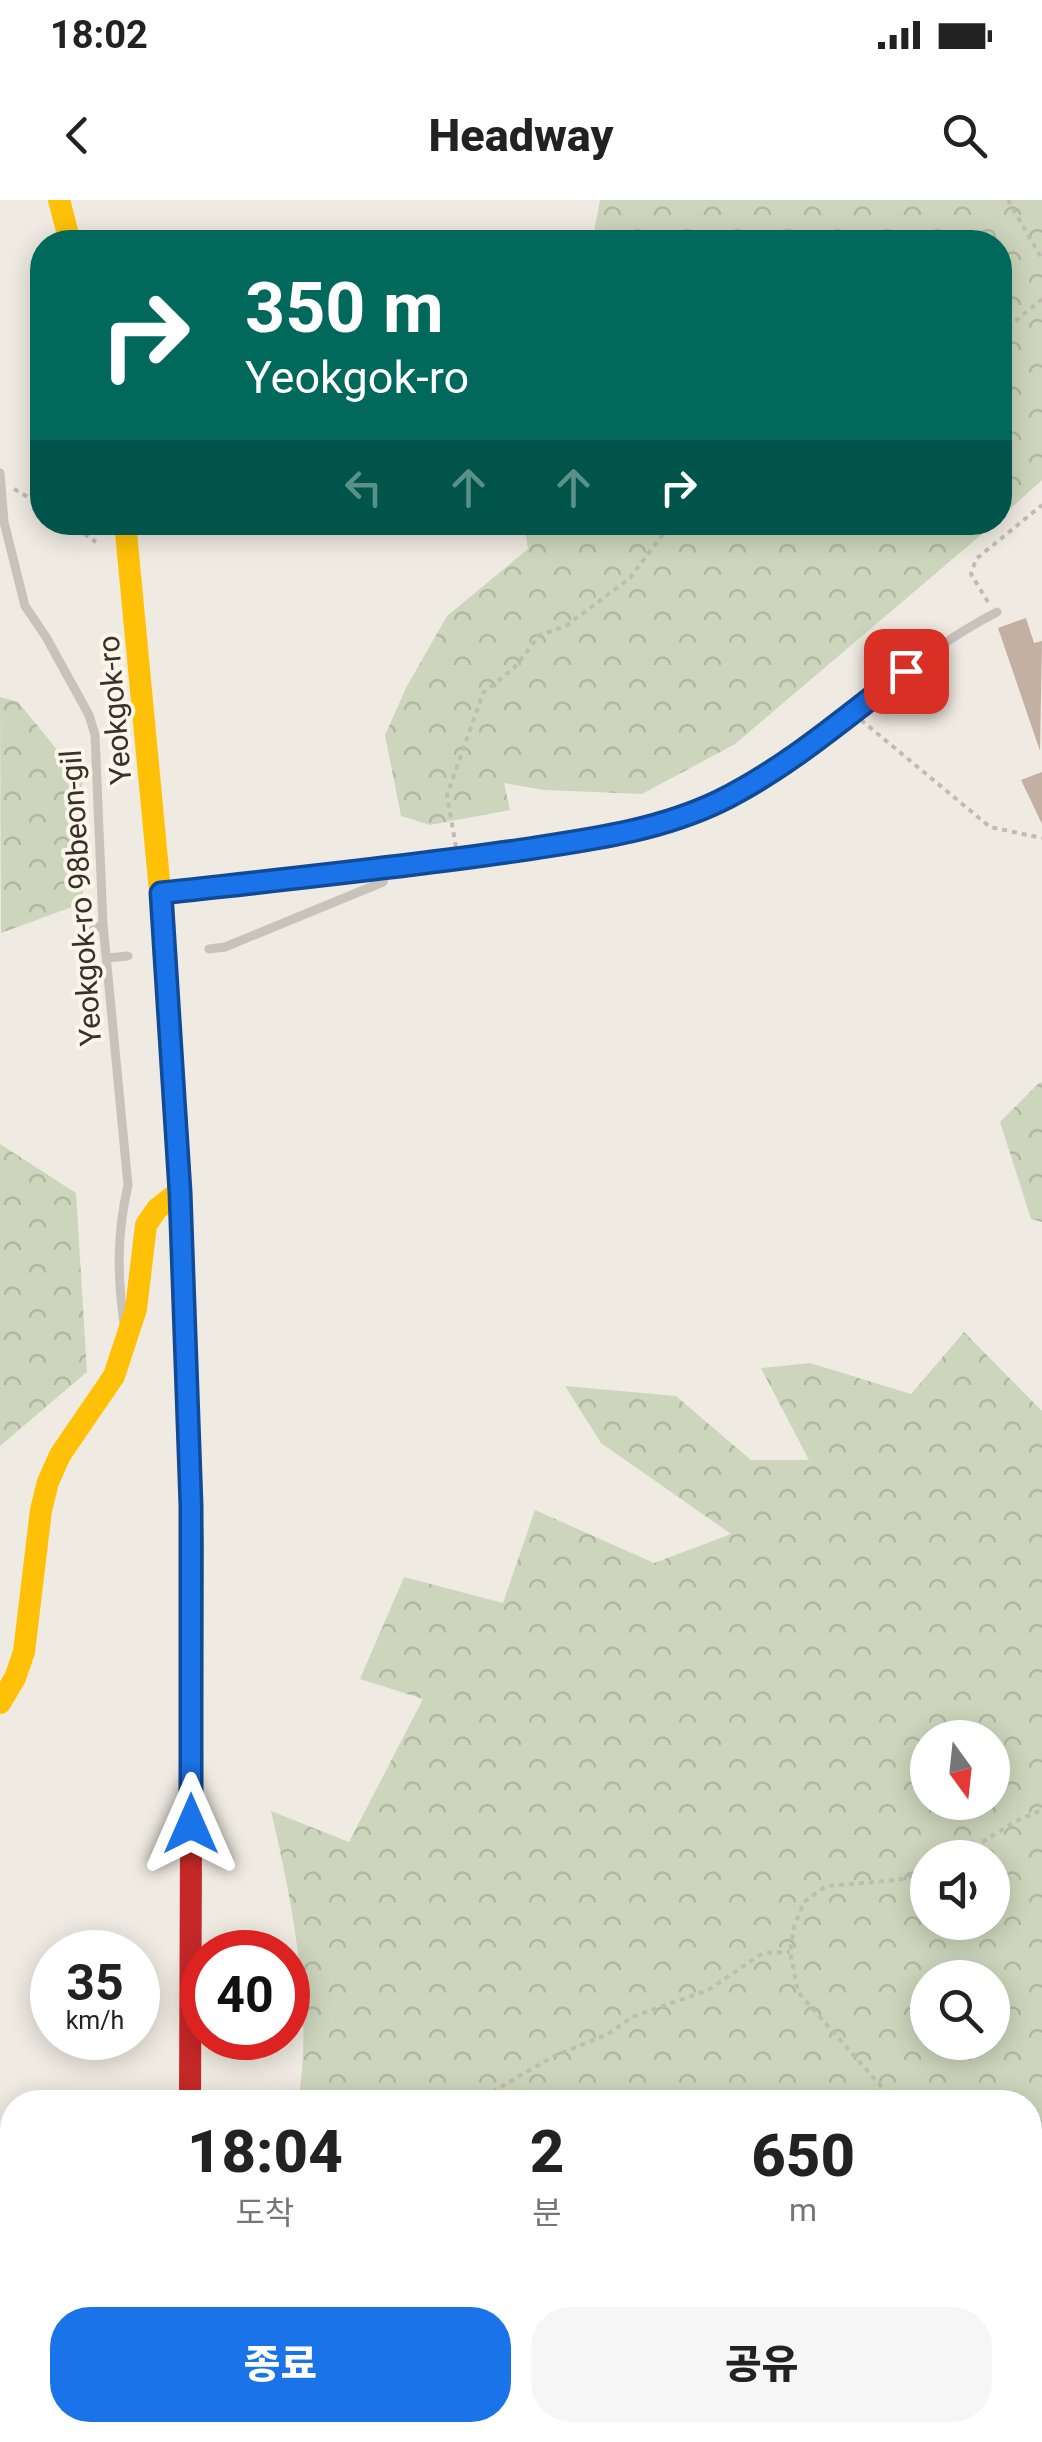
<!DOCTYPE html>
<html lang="ko">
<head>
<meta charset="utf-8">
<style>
  body { margin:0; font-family:Roboto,"Noto Sans KR",sans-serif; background:#f6f6f6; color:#222; height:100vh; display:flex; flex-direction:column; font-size:38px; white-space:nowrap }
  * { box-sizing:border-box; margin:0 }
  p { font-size:32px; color:#767676 }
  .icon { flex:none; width:55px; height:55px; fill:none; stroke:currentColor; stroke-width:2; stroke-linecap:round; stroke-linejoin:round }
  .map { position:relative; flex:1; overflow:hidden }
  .side { position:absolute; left:0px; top:1890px; width:1042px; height:352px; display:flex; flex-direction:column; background:#fff; border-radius:40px 40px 0 0; box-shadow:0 5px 25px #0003 }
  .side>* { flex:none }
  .hud { position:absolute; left:30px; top:30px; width:982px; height:305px; border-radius:40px; box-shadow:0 5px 25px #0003; background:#00695c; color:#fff; overflow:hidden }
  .needle { width:65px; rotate:165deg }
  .tools { position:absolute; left:910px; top:1520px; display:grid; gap:20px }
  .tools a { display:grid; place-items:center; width:100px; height:100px; border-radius:50%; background:#fff; box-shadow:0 5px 25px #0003; font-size:50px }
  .speed { position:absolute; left:30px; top:1730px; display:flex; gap:20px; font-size:50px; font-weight:700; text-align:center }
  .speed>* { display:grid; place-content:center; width:130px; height:130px; border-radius:50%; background:#fff; box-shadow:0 5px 25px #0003; line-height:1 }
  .speed small { font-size:25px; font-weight:400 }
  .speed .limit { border:15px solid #d22; background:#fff; color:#111 }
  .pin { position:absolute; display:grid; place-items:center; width:85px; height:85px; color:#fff; margin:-42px; border-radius:20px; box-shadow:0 5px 15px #0006 }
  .me { position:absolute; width:110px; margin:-55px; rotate:0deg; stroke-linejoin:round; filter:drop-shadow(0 0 8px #0008) }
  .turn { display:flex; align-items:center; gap:35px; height:210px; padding:0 50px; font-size:45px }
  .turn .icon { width:130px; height:130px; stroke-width:2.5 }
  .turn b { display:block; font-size:70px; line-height:85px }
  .lanes { display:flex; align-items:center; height:95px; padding:0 50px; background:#0003; justify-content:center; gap:50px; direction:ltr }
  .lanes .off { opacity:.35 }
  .eta { display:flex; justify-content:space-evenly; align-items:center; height:170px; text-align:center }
  .eta b { font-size:60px; font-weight:800; line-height:70px }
  .primary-button { display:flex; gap:20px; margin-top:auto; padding:20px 50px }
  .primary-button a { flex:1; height:115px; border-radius:40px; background:#1a73e8; color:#fff; font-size:40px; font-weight:800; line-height:115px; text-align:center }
  .primary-button a+a { background:#f6f6f6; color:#222 }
  .status { display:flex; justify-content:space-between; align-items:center; height:70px; padding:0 50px; background:#fff; direction:ltr }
  .status svg { height:28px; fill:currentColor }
  header { display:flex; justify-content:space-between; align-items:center; height:130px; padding:0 50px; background:#fff; font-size:45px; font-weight:800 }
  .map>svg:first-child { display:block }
</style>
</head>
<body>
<div class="status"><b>18:02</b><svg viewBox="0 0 49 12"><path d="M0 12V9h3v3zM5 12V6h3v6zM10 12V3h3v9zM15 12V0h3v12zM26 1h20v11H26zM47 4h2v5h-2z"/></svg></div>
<header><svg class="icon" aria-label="back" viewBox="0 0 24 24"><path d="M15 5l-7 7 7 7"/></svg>Headway<svg class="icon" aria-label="search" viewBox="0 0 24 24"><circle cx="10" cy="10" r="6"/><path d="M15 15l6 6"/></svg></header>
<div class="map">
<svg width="1042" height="2242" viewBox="0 0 1042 2242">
  <defs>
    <pattern id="forest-crowns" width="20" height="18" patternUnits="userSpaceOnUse" patternTransform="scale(2.5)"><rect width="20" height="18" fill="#cdd6bc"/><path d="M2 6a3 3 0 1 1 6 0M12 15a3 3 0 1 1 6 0" fill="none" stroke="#b1b8a2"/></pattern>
  </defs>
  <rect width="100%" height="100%" fill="#efebe2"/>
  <path fill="url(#forest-crowns)" fill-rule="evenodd" d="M 600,0 L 1042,0 L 1042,280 L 1000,318 L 1000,42 L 585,42 L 594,32 Z
    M 524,323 L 524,322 L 995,323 L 735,544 L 642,594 L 544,590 L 504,583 L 510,610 L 430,625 L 401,616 L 385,535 L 407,486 L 447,416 L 528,349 Z
    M 0,497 L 18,502 L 82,580 L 83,703 L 1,733 Z
    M 1040,882 L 1042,883 L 1042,1022 L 1031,1019 L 1000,922 Z
    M 0,944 L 76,993 L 87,1172 L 0,1246 Z
    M 964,1132 L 1042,1211 L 1042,2242 L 642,2242 L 624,2230 L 1030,2230 L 1030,1902 L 298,1902 C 314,1810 292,1701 271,1611 L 349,1642 L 423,1499 L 360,1479 L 404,1377 L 503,1403 L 535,1310 L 654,1363 L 731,1334 L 601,1243 L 565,1186 L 676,1196 L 751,1260 L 809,1260 L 761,1168 L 810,1163 L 911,1194 ZM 928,1538 L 992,1538 L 992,1602 L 928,1602 ZM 928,1658 L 992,1658 L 992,1722 L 928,1722 ZM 928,1778 L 992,1778 L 992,1842 L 928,1842 Z"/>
  <path fill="#c4b0a3" d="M 1026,418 L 1034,443 L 1042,441 L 1040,551 L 998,428 Z
    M 1042,572 L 1042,624 L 1021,580 Z"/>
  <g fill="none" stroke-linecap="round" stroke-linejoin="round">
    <path stroke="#c1bbb3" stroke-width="4" stroke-dasharray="5 5" stroke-linecap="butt" d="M 1008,0 L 1042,59
      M 1000,134 L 1042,99
      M 14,289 L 42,305
      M 68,322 L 96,342
      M 988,402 L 971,374 L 976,359 L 1042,305
      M 861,520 L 990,627 L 1042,638
      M 456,647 L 447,595 L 483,493 L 514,468 L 540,435 L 566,426 L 630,378 L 672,322
      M 957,1658 L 1016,1621 L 1042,1610
      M 475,1902 L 552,1857 L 608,1834 L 632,1817 L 708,1790 L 763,1753 L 790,1752
      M 895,1902 L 798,1792 L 790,1752 L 794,1727 L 804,1702 L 826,1686 L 898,1680 L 928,1671
      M 1030,2105 L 1042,2122"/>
    <path stroke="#c8c2bb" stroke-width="9" d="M 0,273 L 4,322 L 25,406 L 46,437 L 89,515 L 95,535 L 103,724 L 128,985 C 117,1033 117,1074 124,1123
      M 164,693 C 282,679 400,668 517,650 C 587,640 659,632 722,600 C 821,549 898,463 997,412
      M 88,733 L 103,724
      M 209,749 L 225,747 L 383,682 L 388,668
      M 107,758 L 128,756"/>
    <path stroke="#4caf50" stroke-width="22" d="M 164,733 L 180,991 L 193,1345 L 191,1642"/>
    <path stroke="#ffc107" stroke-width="22" d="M 59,0 L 70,42
      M 125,322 L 164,733
      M 0,1503 L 15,1478 L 24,1452 L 41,1310 L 48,1282 L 60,1255 L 114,1176 L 136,1109 L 146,1025 L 157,1009 L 180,991"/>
    <path stroke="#c62828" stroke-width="22" d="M 190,1902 L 191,1642
      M 187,2230 L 187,2242"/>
  </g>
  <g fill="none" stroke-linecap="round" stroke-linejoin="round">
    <defs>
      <path id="route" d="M 191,1624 L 191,1306 L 180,992 L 161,693 C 279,680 397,668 515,651 C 585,640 656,632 720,601 C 787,568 847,516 906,471"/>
    </defs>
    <use href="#route" stroke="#114b97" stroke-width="25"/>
    <use href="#route" stroke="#1a73e8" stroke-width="18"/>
  </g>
  <g text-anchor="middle" stroke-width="8" stroke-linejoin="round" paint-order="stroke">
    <g font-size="30" fill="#3a3029" stroke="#fbf5ea">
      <text transform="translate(115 510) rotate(-95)" y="10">Yeokgok-ro</text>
      <text transform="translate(81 698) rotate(-94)" y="10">Yeokgok-ro 98beon-gil</text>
    </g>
  </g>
</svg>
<div class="tools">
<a><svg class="needle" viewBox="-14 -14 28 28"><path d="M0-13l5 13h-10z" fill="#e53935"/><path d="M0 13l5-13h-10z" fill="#767676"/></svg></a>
<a><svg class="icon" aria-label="sound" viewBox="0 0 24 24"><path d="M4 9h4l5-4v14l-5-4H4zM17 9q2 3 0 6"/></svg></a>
<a><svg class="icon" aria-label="search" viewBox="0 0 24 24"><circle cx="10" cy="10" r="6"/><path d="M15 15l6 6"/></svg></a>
</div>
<div class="speed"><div>35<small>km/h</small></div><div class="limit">40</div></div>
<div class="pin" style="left:906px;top:471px;background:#d93025"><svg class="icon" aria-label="arrive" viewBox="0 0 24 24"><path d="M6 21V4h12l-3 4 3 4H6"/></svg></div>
<svg class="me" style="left:191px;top:1624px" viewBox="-20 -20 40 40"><path d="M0-17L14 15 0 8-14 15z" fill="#1a73e8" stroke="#fff" stroke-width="4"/></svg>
<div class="hud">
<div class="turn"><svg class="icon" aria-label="right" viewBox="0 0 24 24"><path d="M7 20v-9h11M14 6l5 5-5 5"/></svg><div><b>350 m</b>Yeokgok-ro</div></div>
<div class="lanes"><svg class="icon off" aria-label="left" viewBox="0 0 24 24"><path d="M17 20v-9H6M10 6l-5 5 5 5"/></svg><svg class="icon off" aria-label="ahead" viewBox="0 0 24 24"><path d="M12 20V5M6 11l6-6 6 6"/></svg><svg class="icon off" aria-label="ahead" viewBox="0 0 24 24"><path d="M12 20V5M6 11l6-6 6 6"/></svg><svg class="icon" aria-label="right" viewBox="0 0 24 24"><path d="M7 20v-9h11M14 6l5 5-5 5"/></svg></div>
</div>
<section class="side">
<div class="eta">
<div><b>18:04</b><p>도착</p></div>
<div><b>2</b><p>분</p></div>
<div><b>650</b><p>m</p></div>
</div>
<div class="primary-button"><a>종료</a><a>공유</a></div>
</section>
</div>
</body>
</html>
